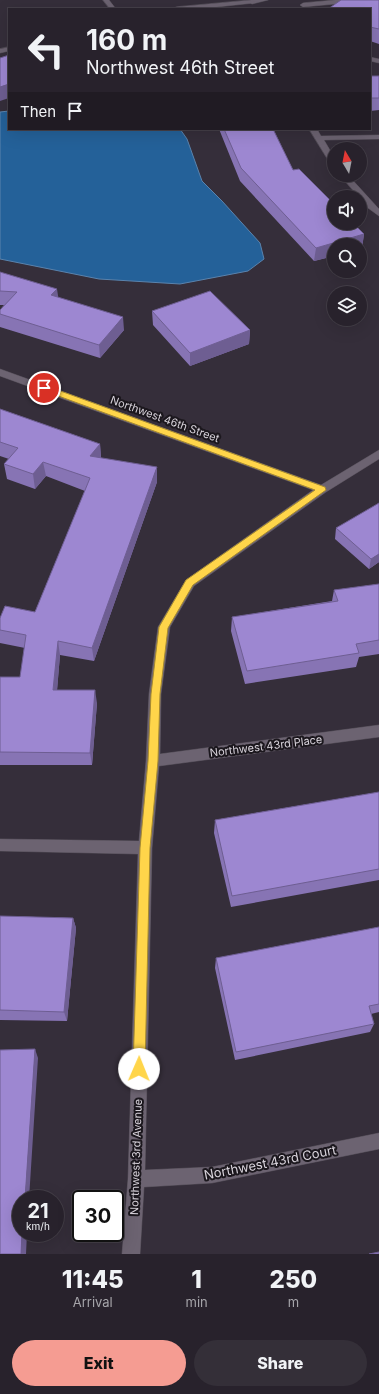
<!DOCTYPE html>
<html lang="en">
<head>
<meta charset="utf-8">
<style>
  body { margin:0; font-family:Inter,sans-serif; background:#342f38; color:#f1f3f6; height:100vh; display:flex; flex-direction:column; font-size:15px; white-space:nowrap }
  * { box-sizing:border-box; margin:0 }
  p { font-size:13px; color:#a5a4a9 }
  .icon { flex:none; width:22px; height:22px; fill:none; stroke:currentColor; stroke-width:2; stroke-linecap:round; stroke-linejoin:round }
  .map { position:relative; height:1254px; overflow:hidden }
  .panel { display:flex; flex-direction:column; background:#28222c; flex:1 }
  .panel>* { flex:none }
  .hud { position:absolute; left:8px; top:8px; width:363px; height:122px; border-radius:0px; box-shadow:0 4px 16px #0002,0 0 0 1px #443f48; background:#28222c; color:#f1f3f6; overflow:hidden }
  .needle { width:26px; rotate:350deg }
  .buttons { position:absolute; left:327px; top:142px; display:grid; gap:8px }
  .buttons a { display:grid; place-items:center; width:40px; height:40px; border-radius:50%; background:#28222c; box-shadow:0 4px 16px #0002,0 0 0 1px #443f48; font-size:20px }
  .speed { position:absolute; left:12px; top:1190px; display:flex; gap:8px; font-size:20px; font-weight:700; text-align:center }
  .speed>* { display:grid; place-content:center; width:52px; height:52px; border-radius:50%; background:#28222c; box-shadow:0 4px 16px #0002,0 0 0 1px #443f48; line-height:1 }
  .speed small { font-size:10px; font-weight:400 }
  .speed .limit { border:2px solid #111; border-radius:6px; background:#fff; color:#111 }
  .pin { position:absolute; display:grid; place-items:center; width:34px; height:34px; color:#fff; margin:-17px; border:2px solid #fff; border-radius:50%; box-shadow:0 1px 4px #0007 }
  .me { position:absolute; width:44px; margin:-22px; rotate:1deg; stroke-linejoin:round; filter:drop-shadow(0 0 3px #0008) }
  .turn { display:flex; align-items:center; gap:14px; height:84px; padding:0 12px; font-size:18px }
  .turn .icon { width:52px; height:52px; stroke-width:2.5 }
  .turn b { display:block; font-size:28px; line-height:34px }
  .then { display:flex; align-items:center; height:38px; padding:0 12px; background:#0003; gap:8px; font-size:15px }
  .eta { display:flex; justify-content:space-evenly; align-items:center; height:68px; text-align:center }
  .eta b { font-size:24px; font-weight:800; line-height:28px }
  .primary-button { display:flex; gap:8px; margin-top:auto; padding:8px 12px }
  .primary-button a { flex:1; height:46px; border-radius:24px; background:#f59c92; color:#111; font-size:16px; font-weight:800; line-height:46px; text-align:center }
  .primary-button a+a { background:#342f38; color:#f1f3f6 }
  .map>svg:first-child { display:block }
</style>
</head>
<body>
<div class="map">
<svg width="379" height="1254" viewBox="0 0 379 1254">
  <rect width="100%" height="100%" fill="#352e3a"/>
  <path fill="#246199" stroke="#5a83ad" d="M 9,111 L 9,129 L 180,129 L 187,139 L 202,181 L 222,201 L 260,243 L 264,259 L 248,271 L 180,284 L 99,279 L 0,259 L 0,112 Z"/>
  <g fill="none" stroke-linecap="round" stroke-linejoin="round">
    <defs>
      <path id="lane" d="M 268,0 L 252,4 L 249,2 L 252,0 Z
        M 335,0 L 359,0 L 356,2 L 303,7 L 300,5 L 303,3 Z
        M 370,57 L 379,59 L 379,63 L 370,61 Z"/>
      <path id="street" d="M 103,0 L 109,0 L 116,9 L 110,9 Z
        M 252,0 L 255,2 L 254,3 L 198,9 L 173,9 L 176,7 Z
        M 9,47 L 9,51 L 0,53 L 0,49 Z
        M 309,129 L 317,129 L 321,136 L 379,135 L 379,139 L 324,140 L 334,157 L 334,165 L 330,163 Z
        M 340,175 L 348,175 L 379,209 L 379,216 L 368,208 Z
        M 0,369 L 321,485 L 379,450 L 379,459 L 326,492 L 194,586 L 170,627 L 161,694 L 160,754 L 379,725 L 379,737 L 159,766 L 152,848 L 145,1170 L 212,1167 L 379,1133 L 379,1149 L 212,1183 L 144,1187 L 140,1254 L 122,1254 L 128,1179 L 138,854 L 0,851 L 0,839 L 139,841 L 146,761 L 149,694 L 158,627 L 186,580 L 313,490 L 0,376 Z"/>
    </defs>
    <use href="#lane" stroke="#514b55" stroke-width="1"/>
    <use href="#street" stroke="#514b55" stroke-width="1"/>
    <use href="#lane" fill="#6c6371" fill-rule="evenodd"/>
    <use href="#street" fill="#6c6371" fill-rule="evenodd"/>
  </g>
  <path fill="#8774b4" d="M 379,0 L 379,44 L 370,41 L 370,9 Z
    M 370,76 L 379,76 L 379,110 L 370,111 Z
    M 219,129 L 273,129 L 293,170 L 364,234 L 362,248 L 360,248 L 360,245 L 334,245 L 334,256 L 314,261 L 240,181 Z
    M 0,272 L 58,298 L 124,330 L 100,358 L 0,327 L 0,310 L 4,305 L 0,305 Z
    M 152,311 L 250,330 L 249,344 L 190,366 L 153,325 Z
    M 0,409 L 100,444 L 101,458 L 157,482 L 94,661 L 60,655 L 57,690 L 97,703 L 92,765 L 0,765 L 0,677 L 20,677 L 25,648 L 0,643 L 0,618 L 35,612 L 85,491 L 46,476 L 35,489 L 7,479 L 4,464 L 9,459 L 0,456 Z
    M 336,528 L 379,562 L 369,569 L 335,539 Z
    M 379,584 L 379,654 L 359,657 L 356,667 L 245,684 L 231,631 L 232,617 L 332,601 L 334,590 Z
    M 379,792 L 379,880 L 231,907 L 214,833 L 215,820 Z
    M 0,916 L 73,918 L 76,928 L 67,1021 L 0,1020 Z
    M 379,927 L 379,1012 L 371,1014 L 374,1024 L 370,1032 L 235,1060 L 215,968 L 216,958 Z"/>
  <path fill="#6e5e92" d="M 9,84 L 9,98 L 0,101 L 0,87 Z
    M 364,234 L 362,248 L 360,248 L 360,245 L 334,245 L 334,256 L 314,261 L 316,248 Z
    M 57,289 L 59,302 L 51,295 Z
    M 123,317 L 124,330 L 100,358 L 99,345 Z
    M 250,330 L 249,344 L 190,366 L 190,353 Z
    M 100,444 L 101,459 L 90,456 Z
    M 43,462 L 46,476 L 35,489 L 33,474 Z
    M 157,467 L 157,482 L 94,661 L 92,648 Z
    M 379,554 L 379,562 L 369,569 L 371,559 Z
    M 58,641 L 60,655 L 56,703 L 53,690 Z
    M 95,690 L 97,703 L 92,765 L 90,753 Z
    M 73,918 L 76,928 L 67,1021 L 64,1012 Z
    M 35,1049 L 38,1058 L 29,1199 L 25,1199 Z
    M 22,1233 L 27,1233 L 26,1254 L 21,1254 Z"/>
  <path fill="#9d87d1" stroke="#6e5e92" d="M 341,0 L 379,0 L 379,29 L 370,27 L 370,9 L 328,9 Z
    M 9,55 L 9,84 L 0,87 L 0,58 Z
    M 370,76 L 379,76 L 379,98 L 370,98 Z
    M 224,129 L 273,129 L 293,170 L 299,169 L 334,204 L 334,223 L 353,223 L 364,234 L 316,248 L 241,168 Z
    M 0,272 L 57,289 L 51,295 L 123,317 L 99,345 L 0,314 L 0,310 L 17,292 L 0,291 Z
    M 210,291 L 250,330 L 190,353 L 152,311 Z
    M 0,409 L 100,444 L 90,456 L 157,467 L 92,648 L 58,641 L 53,690 L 95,690 L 90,753 L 0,752 L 0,677 L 20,677 L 26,635 L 0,630 L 0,618 L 5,606 L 35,612 L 90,478 L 43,462 L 33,474 L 4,464 L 18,448 L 0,442 Z
    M 379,503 L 379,554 L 371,559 L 336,528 Z
    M 379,584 L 379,640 L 356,644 L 359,653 L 247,671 L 232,617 L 338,601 L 334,590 Z
    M 379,792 L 379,869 L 232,896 L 215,820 Z
    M 0,916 L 73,918 L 64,1012 L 0,1010 Z
    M 379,927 L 379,1004 L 369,1006 L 374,1024 L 236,1052 L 216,958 Z
    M 35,1049 L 25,1199 L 21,1199 L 21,1233 L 22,1233 L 21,1254 L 0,1254 L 0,1050 Z
    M 379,1252 L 379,1254 L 369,1254 Z"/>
  <path fill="#ffd54a" stroke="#a68a30" d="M 44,385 L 325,487 L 326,490 L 193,585 L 168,628 L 160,694 L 158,761 L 150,848 L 145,1069 L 143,1073 L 139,1075 L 135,1073 L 133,1069 L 140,848 L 148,761 L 151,694 L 159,627 L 186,580 L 315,490 L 42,390 L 42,386 Z"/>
  <g text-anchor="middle" stroke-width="4" stroke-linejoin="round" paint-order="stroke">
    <g font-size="11" fill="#d8d3db" stroke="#1b171d">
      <text transform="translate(165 419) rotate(20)" y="4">Northwest 46th Street</text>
      <text transform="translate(266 746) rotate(-7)" y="4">Northwest 43rd Place</text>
      <text transform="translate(136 1157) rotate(-88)" y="4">Northwest 3rd Avenue</text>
    </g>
    <g font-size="13" fill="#d8d3db" stroke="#1b171d">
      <text transform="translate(270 1162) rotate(-11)" y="5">Northwest 43rd Court</text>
    </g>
  </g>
</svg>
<div class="buttons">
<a><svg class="needle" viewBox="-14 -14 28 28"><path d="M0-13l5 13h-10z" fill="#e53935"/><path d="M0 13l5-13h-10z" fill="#a5a4a9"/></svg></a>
<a><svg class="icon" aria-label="sound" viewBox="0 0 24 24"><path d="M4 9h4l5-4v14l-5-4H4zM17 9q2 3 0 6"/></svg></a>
<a><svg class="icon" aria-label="search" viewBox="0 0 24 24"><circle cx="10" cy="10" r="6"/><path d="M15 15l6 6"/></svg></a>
<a><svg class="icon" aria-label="layers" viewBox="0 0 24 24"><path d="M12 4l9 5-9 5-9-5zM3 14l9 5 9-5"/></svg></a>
</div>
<div class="speed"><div>21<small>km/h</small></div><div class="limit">30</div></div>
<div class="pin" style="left:44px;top:388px;background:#d93025"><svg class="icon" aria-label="arrive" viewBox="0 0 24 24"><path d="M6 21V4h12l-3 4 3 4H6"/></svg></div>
<svg class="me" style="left:139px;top:1069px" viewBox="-20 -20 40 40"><circle r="19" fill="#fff"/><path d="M0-13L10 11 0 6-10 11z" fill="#ffd54a"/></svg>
<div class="hud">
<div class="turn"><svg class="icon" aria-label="left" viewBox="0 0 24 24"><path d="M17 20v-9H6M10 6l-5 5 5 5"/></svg><div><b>160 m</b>Northwest 46th Street</div></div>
<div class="then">Then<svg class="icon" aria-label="arrive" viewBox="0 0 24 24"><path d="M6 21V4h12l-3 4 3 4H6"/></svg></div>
</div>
</div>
<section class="panel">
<div class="eta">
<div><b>11:45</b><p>Arrival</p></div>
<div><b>1</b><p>min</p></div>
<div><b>250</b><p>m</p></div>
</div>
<div class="primary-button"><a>Exit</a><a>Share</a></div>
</section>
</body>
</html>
